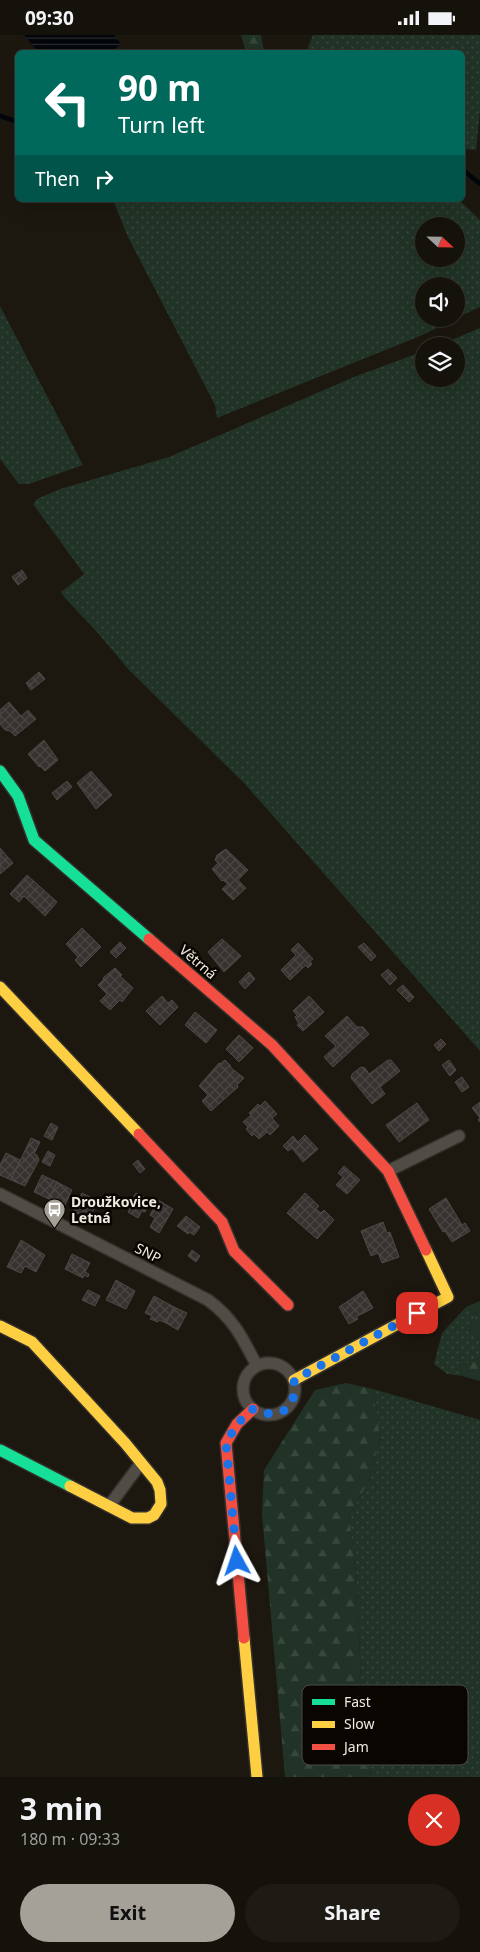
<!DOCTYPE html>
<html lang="en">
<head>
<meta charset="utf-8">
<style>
  body { margin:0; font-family:"Noto Sans",sans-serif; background:#1e1b15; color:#f1f3f6; height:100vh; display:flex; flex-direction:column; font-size:19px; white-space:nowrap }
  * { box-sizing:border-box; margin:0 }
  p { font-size:16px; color:#9d9e9d }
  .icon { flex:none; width:28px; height:28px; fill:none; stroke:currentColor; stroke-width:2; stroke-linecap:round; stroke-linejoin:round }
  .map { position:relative; height:1742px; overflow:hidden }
  .side { display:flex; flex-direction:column; background:#15120c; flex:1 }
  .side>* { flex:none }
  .hud { position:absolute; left:15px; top:15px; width:450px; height:152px; border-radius:8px; box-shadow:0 5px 20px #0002,0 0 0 1px #34322d; background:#00695c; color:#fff; overflow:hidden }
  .needle { width:32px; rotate:112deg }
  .fabs { position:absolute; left:415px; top:182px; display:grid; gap:10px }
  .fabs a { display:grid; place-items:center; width:50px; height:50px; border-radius:50%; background:#15120c; box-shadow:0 5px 20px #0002,0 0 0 1px #34322d; font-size:25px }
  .pin { position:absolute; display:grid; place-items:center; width:42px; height:42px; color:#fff; margin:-21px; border-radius:10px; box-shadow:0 2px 8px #0006 }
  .me { position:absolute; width:55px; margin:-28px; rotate:355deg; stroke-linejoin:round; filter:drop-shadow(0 0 4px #0008) }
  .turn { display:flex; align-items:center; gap:18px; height:105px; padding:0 20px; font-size:22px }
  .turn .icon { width:65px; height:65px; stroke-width:2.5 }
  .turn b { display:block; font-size:35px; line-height:42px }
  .then { display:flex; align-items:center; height:48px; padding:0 20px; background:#0003; gap:10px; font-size:19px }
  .round { display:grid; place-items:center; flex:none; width:52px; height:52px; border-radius:26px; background:#1e1b15 }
  .summary { display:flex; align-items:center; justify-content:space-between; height:85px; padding:0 20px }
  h1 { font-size:30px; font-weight:700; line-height:38px }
  .primary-button { display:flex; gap:10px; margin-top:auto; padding:10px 20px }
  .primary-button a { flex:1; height:58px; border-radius:30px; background:#a6a198; color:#111; font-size:20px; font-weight:700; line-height:58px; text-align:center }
  .primary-button a+a { background:#1e1b15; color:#f1f3f6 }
  .status { display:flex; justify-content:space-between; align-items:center; height:35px; padding:0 25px; background:#15120c; direction:ltr }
  .status svg { height:14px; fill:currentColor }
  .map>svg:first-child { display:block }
</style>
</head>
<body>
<div class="status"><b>09:30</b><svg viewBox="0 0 49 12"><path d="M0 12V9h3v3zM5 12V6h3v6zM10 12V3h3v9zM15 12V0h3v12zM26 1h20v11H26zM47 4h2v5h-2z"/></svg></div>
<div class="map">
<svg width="480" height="1742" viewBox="0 0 480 1742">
  <defs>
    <pattern id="grass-dots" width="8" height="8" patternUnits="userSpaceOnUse" patternTransform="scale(1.25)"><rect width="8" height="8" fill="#213326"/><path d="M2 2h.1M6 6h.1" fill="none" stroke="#37473b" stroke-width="1.8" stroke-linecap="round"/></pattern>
    <pattern id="forest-firs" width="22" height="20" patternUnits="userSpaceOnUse" patternTransform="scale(1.25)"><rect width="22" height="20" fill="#213326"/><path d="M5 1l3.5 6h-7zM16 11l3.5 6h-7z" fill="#37473b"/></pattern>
    <pattern id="water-rules" width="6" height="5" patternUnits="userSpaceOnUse" patternTransform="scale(1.25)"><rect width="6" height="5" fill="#03070c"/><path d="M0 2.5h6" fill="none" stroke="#282b2f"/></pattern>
    <pattern id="building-cross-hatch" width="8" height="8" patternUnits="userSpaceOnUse" patternTransform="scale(1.25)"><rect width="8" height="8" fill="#373230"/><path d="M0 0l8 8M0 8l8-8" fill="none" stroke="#4b4644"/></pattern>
  </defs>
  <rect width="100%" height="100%" fill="#1c1810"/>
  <path fill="url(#grass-dots)" fill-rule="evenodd" d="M 313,0 L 480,0 L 480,76 L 476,115 L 463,114 L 462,18 L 306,17 Z
    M 113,165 L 459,165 L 480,185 L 480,272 L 456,283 L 456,251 L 424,251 L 424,284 L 456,284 L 420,301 L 217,383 L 215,370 L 128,202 ZM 424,191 L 456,191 L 456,224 L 424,224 Z
    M 0,271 L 83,430 L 29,449 L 19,449 L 0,424 Z
    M 480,293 L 480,1016 L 244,748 L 129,635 L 97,597 L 65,563 L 61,557 L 84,539 L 33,469 L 37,464 L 60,454 L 169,422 L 354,342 L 424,316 L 424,344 L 456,344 L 456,311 L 437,311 Z
    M 466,1272 L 477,1279 L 469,1297 L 480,1305 L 480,1323 L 460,1331 L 462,1341 L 447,1339 L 434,1329 L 442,1298 Z
    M 373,1354 L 480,1385 L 480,1742 L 371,1742 L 361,1645 L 357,1547 L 349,1481 L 369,1446 L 380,1404 Z"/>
  <path fill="url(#forest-firs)" d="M 241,0 L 261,0 L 264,17 L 246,17 Z
    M 480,1266 L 480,1305 L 469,1297 L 477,1279 L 466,1272 Z
    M 480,1323 L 480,1346 L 462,1341 L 460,1331 Z
    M 346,1348 L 373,1354 L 380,1403 L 369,1446 L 349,1481 L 357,1547 L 361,1645 L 371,1742 L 285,1742 L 262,1479 L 264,1435 L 315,1355 Z"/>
  <path fill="url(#water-rules)" d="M 24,0 L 114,0 L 121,9 L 111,17 L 38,17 Z"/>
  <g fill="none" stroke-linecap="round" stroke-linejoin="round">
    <path stroke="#03070c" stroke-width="4.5" d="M 0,81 L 18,87
      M 462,134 L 480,149"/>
  </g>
  <path fill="url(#building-cross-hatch)" stroke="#4e4746" d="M 22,535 L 27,543 L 18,550 L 12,542 Z
    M 39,637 L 45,644 L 31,655 L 26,648 Z
    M 9,667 L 21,681 L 28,675 L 36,684 L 15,701 L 10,696 L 5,695 L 0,689 L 0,675 Z
    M 44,705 L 58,725 L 45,736 L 40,731 L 39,732 L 28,719 Z
    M 91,736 L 112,760 L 96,774 L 77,748 Z
    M 67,746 L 72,752 L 57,765 L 52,758 Z
    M 0,813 L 13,828 L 0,839 Z
    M 226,814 L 248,835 L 238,845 L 246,853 L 233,865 L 222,854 L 228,849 L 223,845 L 222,846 L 212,834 L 218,828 L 215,825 L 217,820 Z
    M 27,840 L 57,867 L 45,881 L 24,861 L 19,867 L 10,859 Z
    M 82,893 L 101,912 L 81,932 L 75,925 L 78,922 L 66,909 Z
    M 222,904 L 241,921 L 224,937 L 208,917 Z
    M 120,907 L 126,913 L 116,923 L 110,917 Z
    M 298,908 L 313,924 L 310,926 L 312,929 L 308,933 L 306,930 L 290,945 L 281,935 L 296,920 L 291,915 Z
    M 364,908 L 376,921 L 371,926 L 358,912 Z
    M 115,933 L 122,940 L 120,941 L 133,953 L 122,967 L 120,965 L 110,975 L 100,966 L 107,959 L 98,950 L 104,944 L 103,943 Z
    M 388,934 L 397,943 L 390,950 L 381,940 Z
    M 249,937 L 255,944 L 245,954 L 239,947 Z
    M 403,950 L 414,962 L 409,967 L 397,955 Z
    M 162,961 L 168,968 L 172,965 L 178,972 L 160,990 L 146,976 Z
    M 309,961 L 324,977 L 303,996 L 297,990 L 299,989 L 295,982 L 297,980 L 293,976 Z
    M 195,977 L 217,995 L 206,1008 L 185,990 Z
    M 347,981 L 357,992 L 363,992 L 369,999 L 333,1032 L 324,1022 L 336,1011 L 325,1001 Z
    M 239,1000 L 253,1013 L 239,1027 L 226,1014 Z
    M 441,1004 L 446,1009 L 439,1016 L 434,1010 Z
    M 225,1025 L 231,1031 L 230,1032 L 244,1043 L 237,1050 L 238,1052 L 211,1076 L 202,1066 L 208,1060 L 199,1051 L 219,1028 L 220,1029 Z
    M 388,1025 L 391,1025 L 400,1036 L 380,1052 L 385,1059 L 372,1069 L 351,1043 L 352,1039 L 361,1032 L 365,1033 L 369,1039 Z
    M 449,1025 L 456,1035 L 450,1041 L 442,1030 Z
    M 462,1042 L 469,1052 L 462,1057 L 455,1047 Z
    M 265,1066 L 277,1079 L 272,1083 L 279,1091 L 270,1100 L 267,1097 L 259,1104 L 254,1099 L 252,1101 L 246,1094 L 248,1092 L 243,1087 L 251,1080 L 249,1078 L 258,1069 L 260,1071 Z
    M 480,1067 L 480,1087 L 478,1085 L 480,1083 L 472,1073 Z
    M 417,1068 L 429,1085 L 399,1107 L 386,1090 Z
    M 51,1088 L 58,1092 L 52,1105 L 44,1101 Z
    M 305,1100 L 318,1114 L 303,1127 L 292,1113 L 288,1116 L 283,1111 L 293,1101 L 298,1107 Z
    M 31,1103 L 40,1107 L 34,1119 L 37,1120 L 39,1125 L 25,1151 L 11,1145 Z
    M 48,1116 L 55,1120 L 50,1131 L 42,1127 Z
    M 6,1118 L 20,1125 L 11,1145 L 0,1140 L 0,1130 Z
    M 138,1125 L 145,1134 L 140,1138 L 133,1129 Z
    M 344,1131 L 360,1145 L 347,1159 L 336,1150 L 343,1142 L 338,1138 Z
    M 42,1140 L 57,1147 L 49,1164 L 34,1157 Z
    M 57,1147 L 72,1155 L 64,1172 L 49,1164 Z
    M 82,1158 L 98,1166 L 89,1184 L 73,1176 Z
    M 136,1158 L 151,1166 L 145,1177 L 142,1176 L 138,1183 L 128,1177 L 134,1165 L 132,1164 Z
    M 305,1158 L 319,1171 L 316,1174 L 321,1178 L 324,1175 L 334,1185 L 317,1204 L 287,1178 Z
    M 446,1163 L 462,1190 L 465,1188 L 470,1196 L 452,1207 L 445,1196 L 443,1197 L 429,1174 Z
    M 158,1165 L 173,1174 L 159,1198 L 150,1192 L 155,1183 L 150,1180 Z
    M 186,1181 L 200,1192 L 194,1200 L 189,1197 L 188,1199 L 177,1191 Z
    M 383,1187 L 387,1198 L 390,1197 L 399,1222 L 382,1228 L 378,1218 L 371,1221 L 361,1196 Z
    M 21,1205 L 45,1220 L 36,1237 L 25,1231 L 21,1238 L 7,1232 Z
    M 192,1215 L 200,1221 L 196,1227 L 188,1221 Z
    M 72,1219 L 90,1228 L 85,1237 L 89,1239 L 88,1242 L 84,1240 L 83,1243 L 65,1234 Z
    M 116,1245 L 135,1256 L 126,1274 L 106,1265 Z
    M 88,1255 L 100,1261 L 95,1271 L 82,1265 Z
    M 363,1256 L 373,1273 L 356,1282 L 358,1284 L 349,1289 L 339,1272 Z
    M 154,1261 L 174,1272 L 166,1288 L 159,1285 L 158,1287 L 150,1284 L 152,1281 L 145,1278 Z
    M 174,1272 L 187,1278 L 178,1295 L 166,1288 Z"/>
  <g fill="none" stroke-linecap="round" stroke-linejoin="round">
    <defs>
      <path id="street" d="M 388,1136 L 459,1101
        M 0,1159 L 208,1265 C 234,1284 243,1304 257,1331
        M243 1354a26 26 0 1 1 52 0a26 26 0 1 1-52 0Z
        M 109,1471 L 141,1428"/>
      <path id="fast" d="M 0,736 L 18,761 L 34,805 L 149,904
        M 0,1415 L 70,1451"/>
      <path id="slow" d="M 0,952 L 139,1099
        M 0,1291 L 32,1307 L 125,1408 L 157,1447 L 160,1455 L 161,1469 L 154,1480 L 148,1483 L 132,1483 L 70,1451
        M 294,1345 L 448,1262 L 426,1215
        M 244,1603 L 257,1742"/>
      <path id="jam" d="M 149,904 L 272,1010 L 388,1136 L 426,1215
        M 139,1099 L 222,1187 L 234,1216 L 288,1270
        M 244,1603 L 226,1408 L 237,1389 L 253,1374"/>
    </defs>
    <use href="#street" stroke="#34312c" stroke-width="14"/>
    <use href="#fast" stroke="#34312c" stroke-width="14"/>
    <use href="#slow" stroke="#34312c" stroke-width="14"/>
    <use href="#jam" stroke="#34312c" stroke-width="14"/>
    <use href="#street" stroke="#514d46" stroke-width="11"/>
    <use href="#fast" stroke="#16e098" stroke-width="11"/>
    <use href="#slow" stroke="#ffcf43" stroke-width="11"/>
    <use href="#jam" stroke="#f24e42" stroke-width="11"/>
  </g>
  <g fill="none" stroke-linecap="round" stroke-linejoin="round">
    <path stroke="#1a73e8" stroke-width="9" stroke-dasharray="0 16.2" d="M 237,1526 L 226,1408 L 237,1389 L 253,1374 C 279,1386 298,1374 294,1345 L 417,1278"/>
  </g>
  <defs>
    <symbol id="bus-pin" viewBox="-11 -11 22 30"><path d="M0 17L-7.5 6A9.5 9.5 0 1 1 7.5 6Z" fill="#a6a198" stroke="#090602"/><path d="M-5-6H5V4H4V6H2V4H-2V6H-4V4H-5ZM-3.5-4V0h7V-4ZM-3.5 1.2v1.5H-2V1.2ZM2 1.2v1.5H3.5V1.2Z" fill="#fff"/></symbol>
  </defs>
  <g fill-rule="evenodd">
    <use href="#bus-pin" x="42" y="1162" width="25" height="34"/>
  </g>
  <g text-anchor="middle" stroke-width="5" stroke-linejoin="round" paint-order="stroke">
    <g font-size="14" fill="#f1ebe1" stroke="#090602">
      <text transform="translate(198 927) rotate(41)" y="5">Větrná</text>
      <text transform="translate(148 1218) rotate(27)" y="5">SNP</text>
    </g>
    <g font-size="14" font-weight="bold" fill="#f1ebe1" stroke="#090602" text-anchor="start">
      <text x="71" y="1172">Droužkovice,<tspan x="71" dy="16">Letná</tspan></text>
    </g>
  </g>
  <rect x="302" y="1650" width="166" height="80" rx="8" fill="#090602" stroke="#4f4b45" stroke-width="1"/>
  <rect x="312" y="1664" width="23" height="6" fill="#16e098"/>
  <rect x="312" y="1686" width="23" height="7" fill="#ffcf43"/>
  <rect x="312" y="1709" width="23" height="6" fill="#f24e42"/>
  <g font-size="14" fill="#f1ebe1">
    <text x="344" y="1672">Fast</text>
    <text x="344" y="1694">Slow</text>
    <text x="344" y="1717">Jam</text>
  </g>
</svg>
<div class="fabs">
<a><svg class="needle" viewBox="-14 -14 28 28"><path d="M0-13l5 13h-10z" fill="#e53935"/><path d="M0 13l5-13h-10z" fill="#9d9e9d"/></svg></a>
<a><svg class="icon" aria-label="sound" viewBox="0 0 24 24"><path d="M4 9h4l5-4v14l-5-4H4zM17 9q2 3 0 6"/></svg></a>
<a><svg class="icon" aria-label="layers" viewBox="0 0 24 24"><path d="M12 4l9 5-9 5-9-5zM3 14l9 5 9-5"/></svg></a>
</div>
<div class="pin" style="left:417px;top:1278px;background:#d93025"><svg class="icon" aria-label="arrive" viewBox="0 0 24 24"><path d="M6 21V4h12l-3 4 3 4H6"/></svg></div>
<svg class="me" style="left:237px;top:1526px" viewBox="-20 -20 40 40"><path d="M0-17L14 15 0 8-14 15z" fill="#1a73e8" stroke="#fff" stroke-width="4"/></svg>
<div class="hud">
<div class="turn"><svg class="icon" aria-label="left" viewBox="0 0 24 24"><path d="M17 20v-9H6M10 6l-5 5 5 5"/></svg><div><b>90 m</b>Turn left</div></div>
<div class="then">Then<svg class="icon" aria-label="right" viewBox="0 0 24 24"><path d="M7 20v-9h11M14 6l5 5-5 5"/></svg></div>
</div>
</div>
<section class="side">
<div class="summary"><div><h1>3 min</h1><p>180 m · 09:33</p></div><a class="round" style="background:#d93025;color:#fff"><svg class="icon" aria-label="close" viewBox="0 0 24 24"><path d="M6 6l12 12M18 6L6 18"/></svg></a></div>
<div class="primary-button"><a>Exit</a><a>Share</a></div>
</section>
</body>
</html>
